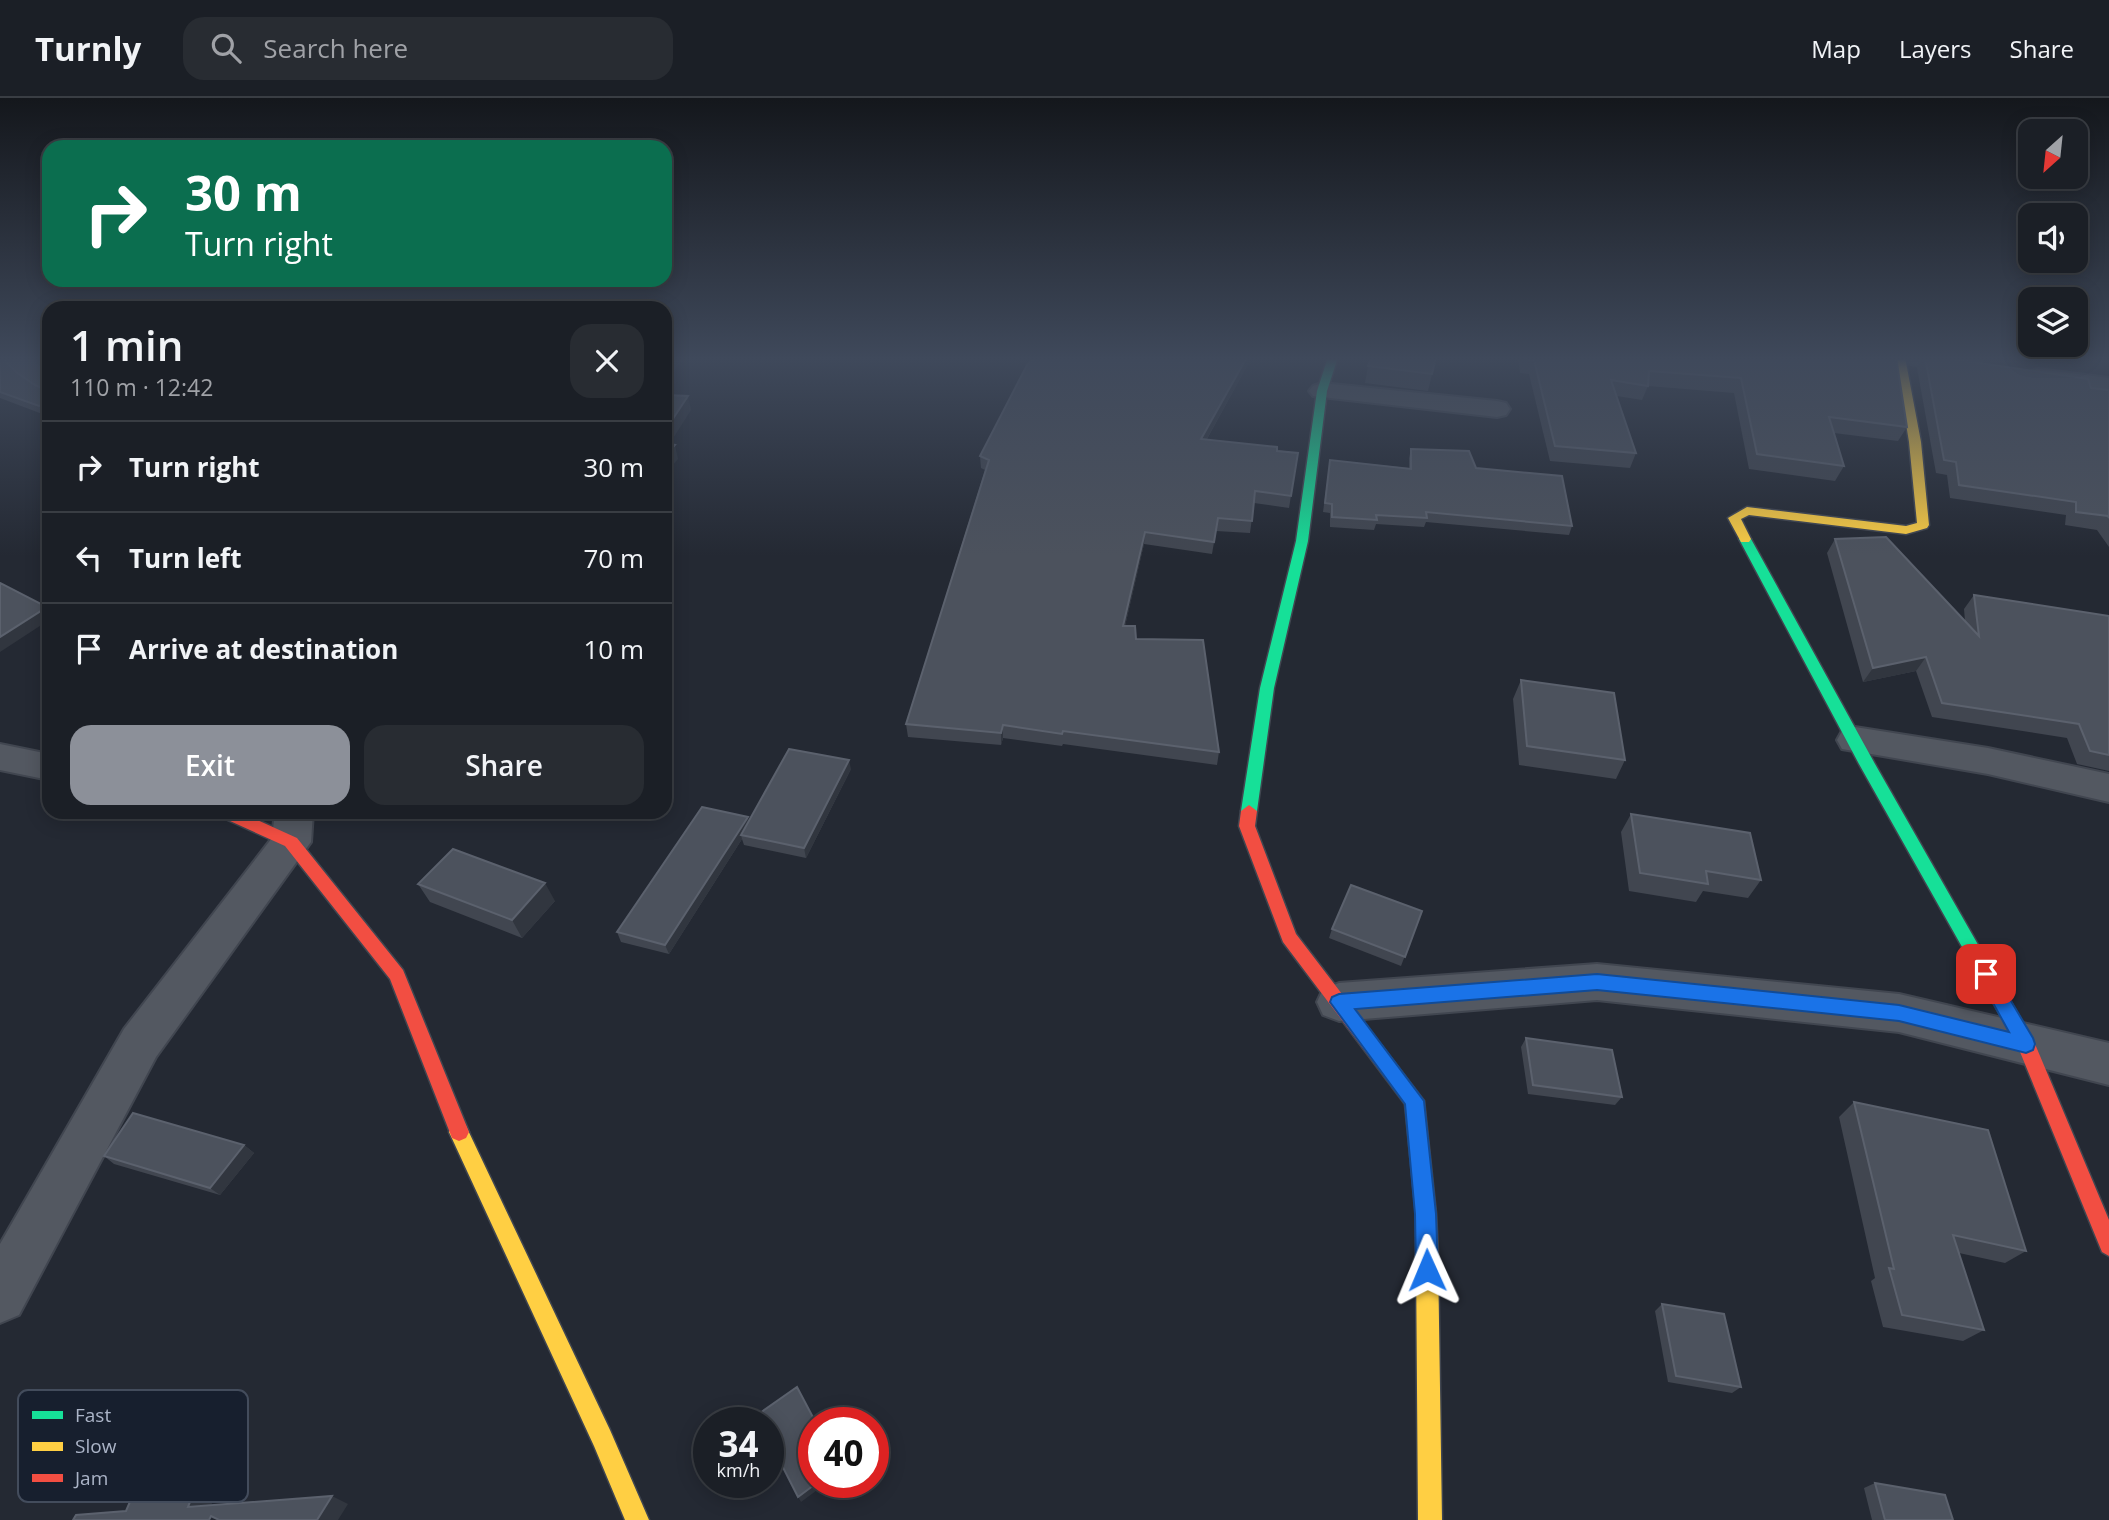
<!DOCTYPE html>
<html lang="en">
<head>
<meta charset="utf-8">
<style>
  body { margin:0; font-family:"Open Sans",sans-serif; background:#282c32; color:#f1f3f6; height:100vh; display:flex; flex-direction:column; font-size:26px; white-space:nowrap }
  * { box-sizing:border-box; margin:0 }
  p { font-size:23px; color:#a0a2a7 }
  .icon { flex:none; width:38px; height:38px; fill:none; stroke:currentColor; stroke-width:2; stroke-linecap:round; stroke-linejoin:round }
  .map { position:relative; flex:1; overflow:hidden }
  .details { position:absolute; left:42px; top:203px; width:630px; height:518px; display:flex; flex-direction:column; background:#1b1f26; border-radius:21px; box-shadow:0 4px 18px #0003,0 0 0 2px #393d43 }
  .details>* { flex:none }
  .hud { position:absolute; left:42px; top:42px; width:630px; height:147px; border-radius:21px; box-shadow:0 4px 18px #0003,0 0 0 2px #393d43; background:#0b6e4f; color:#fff; overflow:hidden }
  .needle { width:46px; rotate:207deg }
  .controls { position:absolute; left:2018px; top:21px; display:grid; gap:14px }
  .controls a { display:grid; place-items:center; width:70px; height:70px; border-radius:14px; background:#1b1f26; box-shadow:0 4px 18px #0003,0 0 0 2px #393d43; font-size:35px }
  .speed { position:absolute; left:693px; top:1309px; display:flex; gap:14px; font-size:35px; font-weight:700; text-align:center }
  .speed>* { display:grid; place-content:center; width:91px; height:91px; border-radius:50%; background:#1b1f26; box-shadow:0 4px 18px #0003,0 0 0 2px #393d43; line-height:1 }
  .speed small { font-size:18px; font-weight:400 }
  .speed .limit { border:10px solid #d22; background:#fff; color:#111 }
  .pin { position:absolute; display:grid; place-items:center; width:60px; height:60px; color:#fff; margin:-30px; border-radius:14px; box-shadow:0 4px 10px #0006 }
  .me { position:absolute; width:77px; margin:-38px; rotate:359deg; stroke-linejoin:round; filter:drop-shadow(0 0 5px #0008) }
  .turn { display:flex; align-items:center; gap:24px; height:147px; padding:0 28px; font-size:32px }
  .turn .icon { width:91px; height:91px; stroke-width:2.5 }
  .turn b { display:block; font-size:49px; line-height:60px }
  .round { display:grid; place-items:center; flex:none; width:74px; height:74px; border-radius:21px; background:#282c32 }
  .headline { display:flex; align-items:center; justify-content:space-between; height:119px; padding:0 28px }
  h1 { font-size:42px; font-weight:600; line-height:52px }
  .primary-button { display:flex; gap:14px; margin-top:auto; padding:14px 28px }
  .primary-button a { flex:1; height:80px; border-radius:21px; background:#8c9099; color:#fff; font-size:28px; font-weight:600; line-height:80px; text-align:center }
  .primary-button a+a { background:#282c32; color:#f1f3f6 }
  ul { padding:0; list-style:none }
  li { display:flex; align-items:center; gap:21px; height:91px; padding:0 28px; border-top:2px solid #393d43 }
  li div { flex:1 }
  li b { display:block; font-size:26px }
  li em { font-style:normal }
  header { display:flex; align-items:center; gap:42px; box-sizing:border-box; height:98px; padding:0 35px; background:#1b1f26; border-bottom:2px solid #393d43 }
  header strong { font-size:33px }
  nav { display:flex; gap:38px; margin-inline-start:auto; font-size:24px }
  .search { width:490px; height:63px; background:#282c32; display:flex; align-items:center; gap:18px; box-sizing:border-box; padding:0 24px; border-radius:21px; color:#a0a2a7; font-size:26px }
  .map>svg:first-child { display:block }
</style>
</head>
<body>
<header>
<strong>Turnly</strong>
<div class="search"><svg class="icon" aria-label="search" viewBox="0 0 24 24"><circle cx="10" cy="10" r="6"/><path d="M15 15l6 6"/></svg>Search here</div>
<nav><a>Map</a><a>Layers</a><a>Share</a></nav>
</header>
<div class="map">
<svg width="2109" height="1422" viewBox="0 0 2109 1422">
  <rect width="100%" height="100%" fill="#242933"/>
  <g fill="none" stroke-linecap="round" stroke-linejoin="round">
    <defs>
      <path id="street" d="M 5,259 L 31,259 L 49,276 L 49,296 C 31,291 15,274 5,259 Z
        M 1899,259 L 1956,259 L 1981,264 L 1985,269 L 1981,274 L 1972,277 L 1911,266 L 1902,264 Z
        M 2038,271 L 2109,280 L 2109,296 L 2029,284 L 2025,279 L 2029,274 Z
        M 1322,285 L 1497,303 L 1506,305 L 1510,311 L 1506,317 L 1497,319 L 1313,298 L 1309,293 L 1313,288 Z
        M 1855,629 L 1988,650 L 2109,676 L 2109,704 L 1988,676 L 1842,651 L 1837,642 L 1842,633 Z
        M 0,646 L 49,656 L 49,682 L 0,672 Z
        M 275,714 L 313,714 L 311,744 L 156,959 L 19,1217 L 0,1225 L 0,1146 L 124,931 L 272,740 Z
        M 1597,866 L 1899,896 L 2109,945 L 2109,987 L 1899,934 L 1597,902 L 1339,923 L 1323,917 L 1317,904 L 1323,891 L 1339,885 Z"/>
      <path id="fast" d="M 1328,259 L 1338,259 L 1327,293 L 1308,443 L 1274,590 L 1257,713 L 1249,719 L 1241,713 L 1260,590 L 1296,443 L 1317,293 Z
        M 1745,437 L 1751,441 L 1875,666 L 2009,901 L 2012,906 L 2009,911 L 2003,914 L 1997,911 L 1859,666 L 1739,441 Z"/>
      <path id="slow" d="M 1895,259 L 1905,259 L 1921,344 L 1929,427 L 1927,430 L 1906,436 L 1749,417 L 1741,421 L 1751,441 L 1749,444 L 1741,444 L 1728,420 L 1747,409 L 1906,428 L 1917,425 L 1909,344 Z
        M 459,1025 L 466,1028 L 610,1332 L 649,1422 L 625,1422 L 594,1348 L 449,1034 L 452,1028 Z
        M 1427,1147 L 1435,1150 L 1438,1158 L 1442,1422 L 1418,1422 L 1416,1158 L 1419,1150 Z"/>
      <path id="jam" d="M 1249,707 L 1257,713 L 1255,728 L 1296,836 L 1424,1003 L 1436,1116 L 1438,1158 L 1435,1166 L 1427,1169 L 1419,1166 L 1416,1158 L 1416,1116 L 1405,1006 L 1283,844 L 1239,728 L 1241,713 Z
        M 217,714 L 240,714 L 297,740 L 403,872 L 469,1034 L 466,1040 L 459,1043 L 452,1040 L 390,881 L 285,748 L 219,718 Z
        M 2003,898 L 2009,901 L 2035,946 L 2109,1122 L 2109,1158 L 2102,1154 L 2018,949 L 1994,906 L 1997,901 Z"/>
    </defs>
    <use href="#street" stroke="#414650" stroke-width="4"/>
    <use href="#fast" stroke="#414650" stroke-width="3"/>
    <use href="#slow" stroke="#414650" stroke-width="3"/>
    <use href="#jam" stroke="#414650" stroke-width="3"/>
    <use href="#street" fill="#535861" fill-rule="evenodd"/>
    <use href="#fast" fill="#16e098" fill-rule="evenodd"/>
    <use href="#slow" fill="#ffcf43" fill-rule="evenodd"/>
    <use href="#jam" fill="#f24e42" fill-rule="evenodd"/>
  </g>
  <path fill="#414650" d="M 0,259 L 6,263 L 16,274 L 35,287 L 42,290 L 45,287 L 45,269 L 35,259 L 49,259 L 45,317 L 0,300 Z
    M 1036,259 L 1252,259 L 1207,341 L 1298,355 L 1289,410 L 1254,405 L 1250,435 L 1216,433 L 1212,456 L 1144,446 L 1125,528 L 1219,654 L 1217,667 L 1063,646 L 1062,648 L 1003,640 L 1001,647 L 908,639 L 906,626 L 985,372 L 981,370 L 980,358 Z
    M 1436,259 L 1428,293 L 1365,285 L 1368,268 Z
    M 1518,259 L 1896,259 L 1907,329 L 1898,343 L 1834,335 L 1844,368 L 1835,383 L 1749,371 L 1734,295 L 1648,288 L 1642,302 L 1617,298 L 1636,355 L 1630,370 L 1550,363 L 1529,276 L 1520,275 Z
    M 1923,259 L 1938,259 L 2091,290 L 2109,292 L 2109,449 L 2097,432 L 2065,427 L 2066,417 L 1950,400 L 1947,377 L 1936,375 L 1917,270 Z
    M 1978,259 L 1998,259 L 1996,261 Z
    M 1411,351 L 1476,370 L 1572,428 L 1569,437 L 1426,424 L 1424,429 L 1376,426 L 1374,432 L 1330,429 L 1330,415 L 1323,414 L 1330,362 L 1409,370 L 1409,360 Z
    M 1835,441 L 1965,523 L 1964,511 L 1974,497 L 2109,518 L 2109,673 L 2077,666 L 2067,640 L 1932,619 L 1916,573 L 1863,584 L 1827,455 Z
    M 1521,582 L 1625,662 L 1616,681 L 1519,667 L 1513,601 Z
    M 851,671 L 806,760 L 744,747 L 742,741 L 669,856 L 621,844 L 617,834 L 749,724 Z
    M 1631,716 L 1761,782 L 1748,800 L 1703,793 L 1696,804 L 1629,793 L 1621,734 Z
    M 418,786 L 555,803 L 522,840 L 430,804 Z
    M 1422,813 L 1401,868 L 1329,840 L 1332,831 Z
    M 1526,940 L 1622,999 L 1615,1007 L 1528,996 L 1521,949 Z
    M 1854,1004 L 2026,1153 L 2005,1165 L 1959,1155 L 1984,1232 L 1963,1243 L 1883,1229 L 1871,1183 L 1875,1180 L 1839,1019 Z
    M 244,1047 L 254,1055 L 220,1097 L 114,1066 L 104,1058 Z
    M 1662,1206 L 1741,1289 L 1732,1295 L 1668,1284 L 1655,1213 Z
    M 1875,1385 L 1953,1422 L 1872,1422 L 1864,1390 Z"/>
  <path fill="#31363f" d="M 671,259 L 686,259 L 665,283 L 665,266 Z
    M 1247,259 L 1252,259 L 1200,353 L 1201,341 Z
    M 665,285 L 668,296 L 665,301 Z
    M 688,298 L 691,312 L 665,353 L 665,333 Z
    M 49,304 L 49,315 L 45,317 L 39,308 Z
    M 675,347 L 678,361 L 665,376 L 665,358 Z
    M 1145,434 L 1144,446 L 1122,541 L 1123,528 Z
    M 47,509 L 49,512 L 49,522 L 0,554 L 0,539 Z
    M 1926,559 L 1916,573 L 1863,584 L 1873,570 Z
    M 1003,627 L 1003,640 L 1001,647 L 1001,635 Z
    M 849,662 L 851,671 L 806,760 L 804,750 Z
    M 748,719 L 750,729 L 741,737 L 742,741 L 669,856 L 665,847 Z
    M 545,785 L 555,803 L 522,840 L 512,822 Z
    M 244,1047 L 254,1055 L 220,1097 L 210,1090 Z
    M 230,1304 L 247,1313 L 208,1416 L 188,1409 Z
    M 818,1384 L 828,1384 L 801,1404 L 798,1399 Z
    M 332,1398 L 348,1406 L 338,1422 L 317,1422 Z"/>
  <path fill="#4c525d" stroke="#5b616d" stroke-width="2" d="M 0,259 L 2,259 L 16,274 L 35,287 L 42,290 L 45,287 L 45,265 L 38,259 L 49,259 L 49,304 L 39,308 L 0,294 Z
    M 665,259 L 671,259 L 665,266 Z
    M 1036,259 L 1247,259 L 1201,341 L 1277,349 L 1277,353 L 1298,355 L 1291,398 L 1255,393 L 1252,423 L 1218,420 L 1214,444 L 1145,434 L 1123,528 L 1135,528 L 1136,541 L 1203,542 L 1219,654 L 1063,633 L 1062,636 L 1003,627 L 1001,635 L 906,626 L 989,362 L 980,358 L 1027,267 Z
    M 1371,259 L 1436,259 L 1432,276 L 1368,268 Z
    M 1524,259 L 1896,259 L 1907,329 L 1829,319 L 1844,368 L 1757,356 L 1741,280 L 1649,273 L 1648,288 L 1611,282 L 1636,355 L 1555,348 L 1534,262 L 1524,261 Z
    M 1925,259 L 1938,259 L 2088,281 L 2091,290 L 2109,292 L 2109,420 L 2108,418 L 2076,414 L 2076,404 L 1959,387 L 1956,364 L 1944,362 Z
    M 665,297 L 688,298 L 665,333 Z
    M 665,345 L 675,347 L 665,358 Z
    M 1411,351 L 1469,353 L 1476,370 L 1562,378 L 1572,428 L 1426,414 L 1427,420 L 1376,417 L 1377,422 L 1332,419 L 1332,406 L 1325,405 L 1330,362 L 1411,371 Z
    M 1886,439 L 1979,538 L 1974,497 L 2109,518 L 2109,657 L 2090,653 L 2079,626 L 1942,605 L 1926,559 L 1873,570 L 1835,441 Z
    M 0,485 L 47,509 L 0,539 Z
    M 1521,582 L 1614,595 L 1625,662 L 1527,648 Z
    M 789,651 L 849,662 L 804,750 L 741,737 Z
    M 702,709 L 748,719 L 665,847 L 617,834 Z
    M 1631,716 L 1750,735 L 1761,782 L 1706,773 L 1708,786 L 1640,775 Z
    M 453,751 L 545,785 L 512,822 L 418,786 Z
    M 1351,787 L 1422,813 L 1405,859 L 1332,831 Z
    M 1526,940 L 1612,952 L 1622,999 L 1533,987 Z
    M 1854,1004 L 1988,1032 L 2026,1153 L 1953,1137 L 1984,1232 L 1902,1217 L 1889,1170 L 1894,1171 Z
    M 133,1015 L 244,1047 L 210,1090 L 104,1058 Z
    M 1662,1206 L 1724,1216 L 1741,1289 L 1676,1278 Z
    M 797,1289 L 816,1325 L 814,1325 L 814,1384 L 818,1384 L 798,1399 L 768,1340 L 768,1325 L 761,1325 L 757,1317 Z
    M 230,1304 L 188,1409 L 332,1398 L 317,1422 L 219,1422 L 211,1418 L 209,1422 L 73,1422 L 76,1417 L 126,1413 L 172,1306 Z
    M 1875,1385 L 1945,1397 L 1953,1422 L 1885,1422 Z"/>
  <linearGradient id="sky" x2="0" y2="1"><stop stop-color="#14171c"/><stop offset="0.57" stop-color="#3f495b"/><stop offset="1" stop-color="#3f495b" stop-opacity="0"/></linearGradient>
  <rect width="2109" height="458" fill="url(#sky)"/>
  <path fill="#1a73e8" stroke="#114b97" stroke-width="2" d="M 1986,869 L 1992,871 L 2033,940 L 2035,946 L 2033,952 L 2026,955 L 1899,923 L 1597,892 L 1355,911 L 1424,1003 L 1436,1116 L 1438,1172 L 1434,1179 L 1427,1183 L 1419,1179 L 1416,1172 L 1415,1116 L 1405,1006 L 1330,904 L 1332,899 L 1339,896 L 1597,876 L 1899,907 L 2009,934 L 1977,876 L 1980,871 Z"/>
  <rect x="18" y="1292" width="230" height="112" rx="10" fill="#171f2e" stroke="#434c5c" stroke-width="2"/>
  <rect x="32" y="1313" width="31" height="8" fill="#16e098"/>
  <rect x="32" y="1344" width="31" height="9" fill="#ffcf43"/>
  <rect x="32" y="1376" width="31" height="8" fill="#f24e42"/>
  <g font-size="19" fill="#abb4c7">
    <text x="75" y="1324">Fast</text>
    <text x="75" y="1355">Slow</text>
    <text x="75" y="1387">Jam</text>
  </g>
</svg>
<div class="controls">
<a><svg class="needle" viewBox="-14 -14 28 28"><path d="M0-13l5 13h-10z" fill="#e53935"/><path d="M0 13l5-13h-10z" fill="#a0a2a7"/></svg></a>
<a><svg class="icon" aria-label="sound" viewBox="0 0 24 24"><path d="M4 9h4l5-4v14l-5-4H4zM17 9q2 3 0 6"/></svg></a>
<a><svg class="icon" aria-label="layers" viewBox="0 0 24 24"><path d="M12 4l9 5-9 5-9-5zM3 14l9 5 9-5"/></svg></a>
</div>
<div class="speed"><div>34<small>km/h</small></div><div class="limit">40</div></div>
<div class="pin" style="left:1986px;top:876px;background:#d93025"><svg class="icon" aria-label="arrive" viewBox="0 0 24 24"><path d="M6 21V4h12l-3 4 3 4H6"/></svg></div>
<svg class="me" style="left:1427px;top:1172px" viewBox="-20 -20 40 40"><path d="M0-17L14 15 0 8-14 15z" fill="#1a73e8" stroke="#fff" stroke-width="4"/></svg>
<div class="hud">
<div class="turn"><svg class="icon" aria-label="right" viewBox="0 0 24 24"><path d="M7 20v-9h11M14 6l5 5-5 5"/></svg><div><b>30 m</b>Turn right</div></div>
</div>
<section class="details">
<div class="headline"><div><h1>1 min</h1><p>110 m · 12:42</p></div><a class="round"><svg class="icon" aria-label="close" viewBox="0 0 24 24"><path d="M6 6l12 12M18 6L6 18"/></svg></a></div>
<ul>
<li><svg class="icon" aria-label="right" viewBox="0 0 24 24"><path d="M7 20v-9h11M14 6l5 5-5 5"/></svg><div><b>Turn right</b></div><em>30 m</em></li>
<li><svg class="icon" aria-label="left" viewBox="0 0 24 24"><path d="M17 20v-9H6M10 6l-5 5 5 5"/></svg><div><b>Turn left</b></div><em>70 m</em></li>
<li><svg class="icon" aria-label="arrive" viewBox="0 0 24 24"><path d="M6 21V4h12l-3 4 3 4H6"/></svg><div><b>Arrive at destination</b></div><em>10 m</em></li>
</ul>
<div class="primary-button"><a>Exit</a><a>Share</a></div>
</section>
</div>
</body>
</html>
